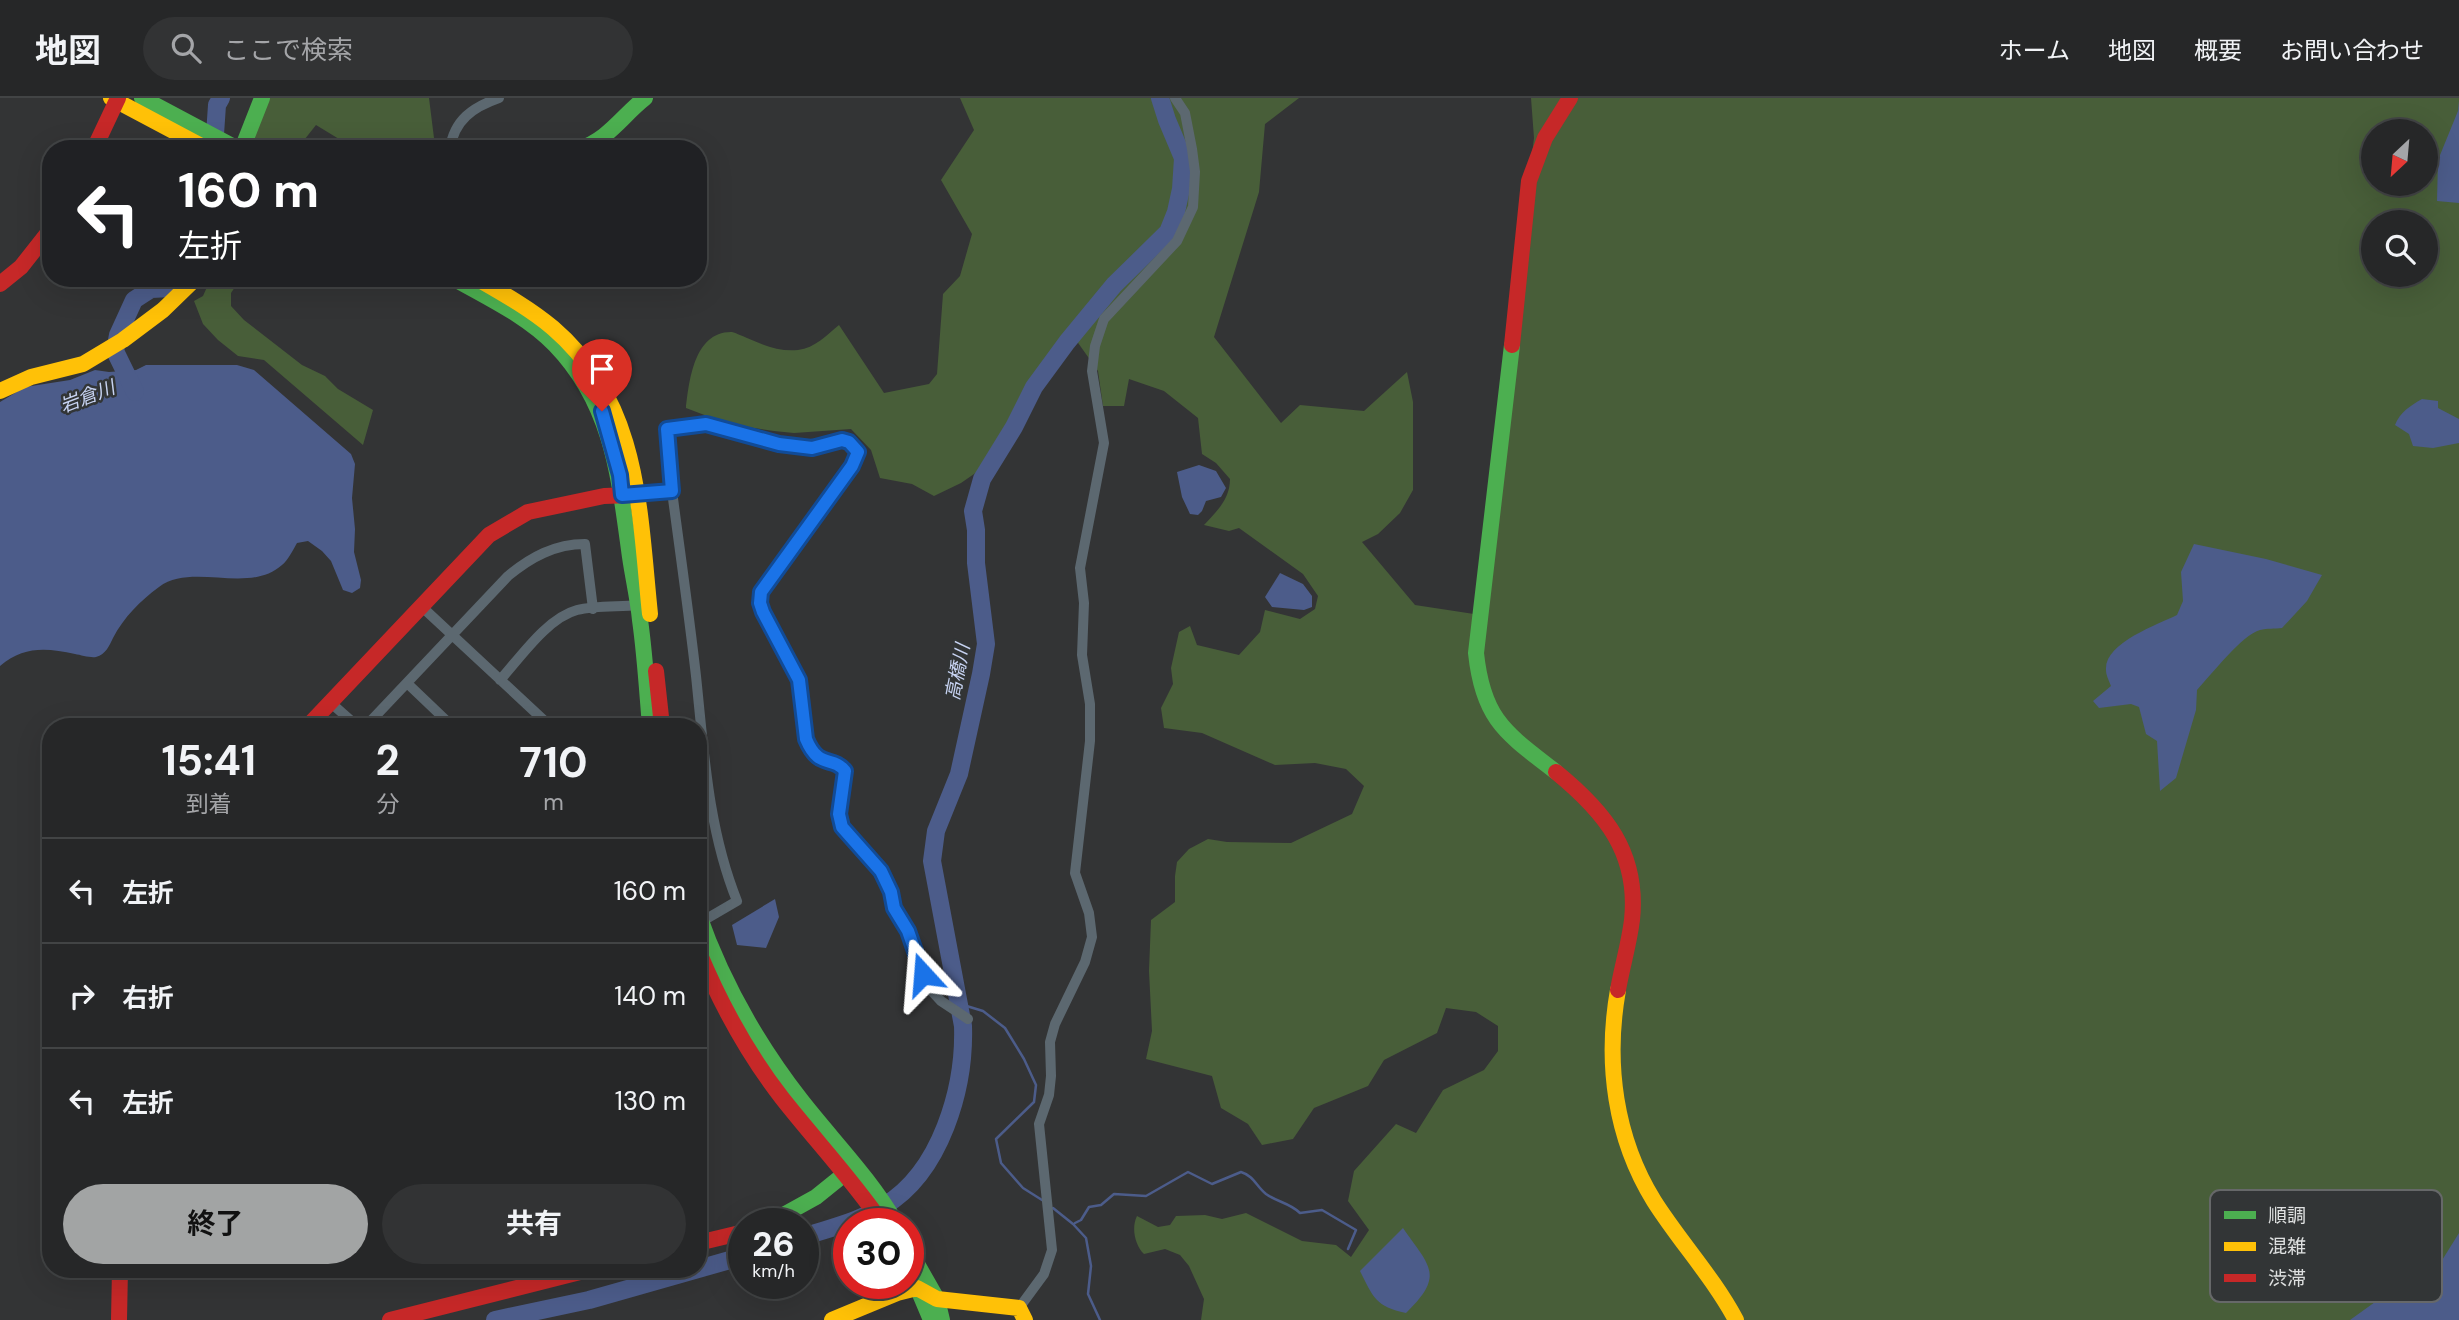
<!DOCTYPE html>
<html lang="ja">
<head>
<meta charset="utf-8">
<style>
  body { margin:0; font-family:"DM Sans","Noto Sans JP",sans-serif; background:#323334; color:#f1f3f6; height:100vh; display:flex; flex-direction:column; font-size:26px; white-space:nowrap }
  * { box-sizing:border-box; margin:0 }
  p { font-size:23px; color:#a4a5a8 }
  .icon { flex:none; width:38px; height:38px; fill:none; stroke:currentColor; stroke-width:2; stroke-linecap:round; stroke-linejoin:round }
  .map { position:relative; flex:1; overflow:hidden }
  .drawer { position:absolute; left:42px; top:620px; width:665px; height:560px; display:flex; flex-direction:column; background:#262728; border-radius:28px; box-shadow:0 7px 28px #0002,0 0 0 2px #424445 }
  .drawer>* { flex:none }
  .guide { position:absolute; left:42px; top:42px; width:665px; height:147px; border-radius:28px; box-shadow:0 7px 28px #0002,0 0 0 2px #424445; background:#202124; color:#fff; overflow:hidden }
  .needle { width:46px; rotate:206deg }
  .buttons { position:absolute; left:2361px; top:21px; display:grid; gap:14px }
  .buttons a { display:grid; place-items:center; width:77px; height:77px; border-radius:50%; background:#262728; box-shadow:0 7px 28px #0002,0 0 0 2px #424445; font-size:35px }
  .speed { position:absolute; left:728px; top:1110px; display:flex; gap:14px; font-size:35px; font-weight:700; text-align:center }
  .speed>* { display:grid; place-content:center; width:91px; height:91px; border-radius:50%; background:#262728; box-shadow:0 7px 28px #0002,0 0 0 2px #424445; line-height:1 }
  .speed small { font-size:18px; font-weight:400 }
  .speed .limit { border:10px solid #d22; background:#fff; color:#111 }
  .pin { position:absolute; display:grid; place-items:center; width:60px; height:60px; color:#fff; margin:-72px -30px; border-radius:50% 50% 50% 0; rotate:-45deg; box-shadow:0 0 7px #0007 }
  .pin .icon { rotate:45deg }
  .me { position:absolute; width:77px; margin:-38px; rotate:341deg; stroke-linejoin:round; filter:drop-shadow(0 0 5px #0008) }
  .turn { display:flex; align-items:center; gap:24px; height:147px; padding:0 21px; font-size:32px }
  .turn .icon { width:91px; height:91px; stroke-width:2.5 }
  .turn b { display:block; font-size:49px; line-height:60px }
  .eta { display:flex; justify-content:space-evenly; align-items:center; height:119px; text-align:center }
  .eta b { font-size:42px; font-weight:700; line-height:49px }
  .button { display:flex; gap:14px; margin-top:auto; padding:14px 21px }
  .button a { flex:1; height:80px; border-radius:42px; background:#a2a4a4; color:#111; font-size:28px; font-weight:700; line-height:80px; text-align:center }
  .button a+a { background:#323334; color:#f1f3f6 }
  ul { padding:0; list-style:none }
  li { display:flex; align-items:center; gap:21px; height:105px; padding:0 21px; border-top:2px solid #424445 }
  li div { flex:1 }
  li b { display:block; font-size:26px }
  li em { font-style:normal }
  header { display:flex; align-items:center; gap:42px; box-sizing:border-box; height:98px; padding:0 35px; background:#262728; border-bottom:2px solid #424445 }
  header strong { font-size:33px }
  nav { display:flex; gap:38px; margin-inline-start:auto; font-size:24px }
  .search { width:490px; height:63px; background:#323334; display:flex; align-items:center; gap:18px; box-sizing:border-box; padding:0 24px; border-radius:38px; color:#a4a5a8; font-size:26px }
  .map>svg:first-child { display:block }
</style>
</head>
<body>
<header>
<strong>地図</strong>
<div class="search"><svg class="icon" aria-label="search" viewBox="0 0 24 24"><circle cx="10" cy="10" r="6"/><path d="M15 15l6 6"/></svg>ここで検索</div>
<nav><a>ホーム</a><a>地図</a><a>概要</a><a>お問い合わせ</a></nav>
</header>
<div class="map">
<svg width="2459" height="1222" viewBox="0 0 2459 1222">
  <rect width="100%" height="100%" fill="#333435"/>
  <path fill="#485e39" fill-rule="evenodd" d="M 269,0 L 429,0 L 434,40 L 412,51 L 349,51 L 339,41 L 316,27 L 297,51 L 249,51 Z
    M 960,0 L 1299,0 L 1265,26 L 1259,94 L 1214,239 L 1281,325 L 1300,307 L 1364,313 L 1407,274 L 1413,304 L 1413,392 L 1400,415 L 1378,436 L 1362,444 L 1415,507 L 1474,516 L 1534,40 L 1531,0 L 2459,0 L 2459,1222 L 1201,1222 L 1204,1201 L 1189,1168 L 1180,1157 L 1165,1151 L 1144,1156 C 1135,1147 1131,1130 1137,1118 L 1158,1129 L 1170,1127 L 1176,1118 L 1205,1117 L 1222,1121 L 1246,1115 L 1302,1143 L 1336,1147 L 1351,1159 L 1369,1132 L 1348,1103 L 1354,1073 L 1396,1026 L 1416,1035 L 1443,992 L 1484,972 L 1498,953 L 1498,928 L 1476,914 L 1446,910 L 1437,935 L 1384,962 L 1368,988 L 1314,1010 L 1293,1041 L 1262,1047 L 1248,1026 L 1221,1010 L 1212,978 L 1146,961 L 1152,933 L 1149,873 L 1151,822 L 1175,804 L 1175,778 L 1177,764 L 1189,751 L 1208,741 L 1227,744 L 1291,745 L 1352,716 L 1364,688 L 1346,671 L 1315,665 L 1275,667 L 1202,635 L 1164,630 L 1161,610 L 1173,586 L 1171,570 L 1179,534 L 1190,528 L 1197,547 L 1239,557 L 1260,534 L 1265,512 L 1300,521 L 1315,511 L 1318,498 L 1303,476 L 1239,430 L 1229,433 L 1204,427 C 1217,413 1230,401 1230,381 L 1216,365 L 1202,356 L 1198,320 L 1164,293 L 1129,281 L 1124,308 L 1103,308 L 1098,273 L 1076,242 L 1040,291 L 1006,354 L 961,385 L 934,398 L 912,386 L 880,380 L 871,352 L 851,331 L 794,335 L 774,333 L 728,326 L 686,310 C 689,284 694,233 732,234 C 736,235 742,238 747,240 C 763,247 780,254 798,252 C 815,250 827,237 839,227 L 884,295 L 929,286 L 937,276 L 943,196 L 960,178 L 972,136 L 941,82 L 974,32 ZM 2373,33 L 2426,33 L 2426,86 L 2373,86 ZM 2373,124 L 2426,124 L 2426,177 L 2373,177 Z
    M 211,180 L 241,180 L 231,195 L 231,208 L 244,222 L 302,267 L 325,278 L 338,291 L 373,312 L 363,347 L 264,262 L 238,258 L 218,242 L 203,226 L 194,203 L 203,198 Z"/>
  <path fill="#4c5c8a" d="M 2459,3 L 2459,105 L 2437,103 L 2438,62 L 2458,13 Z
    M 146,267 L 237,267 L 254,272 L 351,356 L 355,366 L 352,400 L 355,431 L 354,454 L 361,482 L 360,490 L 352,495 L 343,492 L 331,463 L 322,453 L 308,443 L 297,445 C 293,452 288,462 282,467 C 248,497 193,464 159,489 C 140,503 124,519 113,540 C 109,548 106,556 96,559 C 90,560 81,557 75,556 C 46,550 24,548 0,568 L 0,304 L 25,289 L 70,282 L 95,272 L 109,274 L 136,272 Z
    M 2422,301 L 2438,303 L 2438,310 L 2459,321 L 2459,345 L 2433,350 L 2413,348 L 2409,336 L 2395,327 C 2400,314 2410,308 2422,301 Z
    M 1199,367 L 1216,373 L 1226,390 L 1221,399 L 1206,403 L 1202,413 L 1198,417 L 1190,416 L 1182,399 L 1177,374 Z
    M 2194,446 L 2266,461 L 2322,477 L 2307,503 L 2282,530 C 2275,531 2267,530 2260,532 C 2243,536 2210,578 2197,592 L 2196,612 L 2176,680 L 2160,693 L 2157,643 L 2146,636 L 2139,609 L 2131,606 L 2099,610 L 2093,603 L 2111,588 C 2109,583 2106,577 2106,572 C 2104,545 2157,527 2177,517 L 2183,503 L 2181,474 Z
    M 1280,475 L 1303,486 L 1312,498 L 1312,509 L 1304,512 L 1272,509 L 1265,499 Z
    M 775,801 L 779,819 L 766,850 L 737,847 L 732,827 Z
    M 1403,1130 C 1430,1169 1445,1177 1406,1215 C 1376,1209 1373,1199 1360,1173 Z
    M 2459,1135 L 2459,1222 L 2350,1222 L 2389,1194 L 2421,1196 Z"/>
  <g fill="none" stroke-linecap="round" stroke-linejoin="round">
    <path stroke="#4c5c8a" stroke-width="2.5" d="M 960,906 L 983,913 L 1005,930 L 1024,961 L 1036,987 L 1034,1004 L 996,1041 L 1001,1065 L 1023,1090 L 1042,1102
      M 1053,1110 L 1073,1126 L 1086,1140 L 1091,1168 L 1088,1196 L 1100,1222
      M 1075,1125 L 1081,1122 L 1089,1109 L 1101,1107 L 1114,1096 L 1146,1098 L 1188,1074 L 1212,1086 L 1241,1074 C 1254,1078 1256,1088 1266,1096 C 1277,1104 1290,1105 1300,1115 L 1322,1112 L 1356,1132 L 1348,1151"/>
    <path stroke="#4c5c8a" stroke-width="18" d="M 214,51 L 217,7 L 221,0
      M 135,294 L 115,253 L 118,237 L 134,202 L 151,191 L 171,190 L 181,180
      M 803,1139 C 830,1130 860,1123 884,1108 C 941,1074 965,990 963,928 L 932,763 L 936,733 L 959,676 L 981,576 L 986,546 L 976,465 L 976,432 L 973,413 L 982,381 L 1014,329 L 1034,289 L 1067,244 L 1114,187 L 1168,134 L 1176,114 L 1181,91 L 1183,60 L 1167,22 L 1160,0
      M 495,1222 L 589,1202 L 744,1158"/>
    <path stroke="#5c6870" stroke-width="10" d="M 450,51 C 454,22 473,9 499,0
      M 672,393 C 680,454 689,516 696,578 C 704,654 708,731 737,803 L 701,824
      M 635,397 L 672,393 L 667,331 L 706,326 L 779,346 L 812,350 L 842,342 L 849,344 L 858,354 L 852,368 L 761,494 L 760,505 L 799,582 L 806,641 C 819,672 833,657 845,673 L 840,716 L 842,729 L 881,773 L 891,795 L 894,810 L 908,833 L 929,890 L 941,903 L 968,921
      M 421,508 L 550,628
      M 500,582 C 520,560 547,520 577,512 C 596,507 619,509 638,507
      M 408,586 L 452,628
      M 331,605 L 357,628
      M 366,628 L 508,478 C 531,459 555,446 585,446 L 593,511
      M 1019,1210 L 1044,1176 L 1052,1152 L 1039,1026 L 1049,997 L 1051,978 L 1050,944 L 1055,926 L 1085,864 L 1092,839 L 1089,815 L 1075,775 L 1090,643 L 1090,606 L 1082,557 L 1084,505 L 1080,470 L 1104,345 L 1092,273 L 1095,248 L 1104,221 L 1177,143 L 1193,109 L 1195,74 L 1192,51 L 1185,15 L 1175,0"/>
    <path stroke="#4caf50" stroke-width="16" d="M 142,0 L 238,51
      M 242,51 L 262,0
      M 579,51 C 608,42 622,18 645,0
      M 453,180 C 488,200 527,218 555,247 C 613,307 619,380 630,459 C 633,480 638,501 640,522 C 645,557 647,593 650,628
      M 1512,247 L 1476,555 C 1483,622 1506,635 1556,674
      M 698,815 C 722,884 756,944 801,1002 C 833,1043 870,1080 896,1125
      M 769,1125 L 816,1099 L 852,1070
      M 908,1150 L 937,1201 L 942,1222
      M 917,1189 L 931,1222"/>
    <path stroke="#ffc107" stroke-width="16" d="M 111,0 L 207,51
      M 476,180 C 502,195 529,210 553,230 C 640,305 639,410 650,516
      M 0,293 L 31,279 L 83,266 L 123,242 L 163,212 L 196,180
      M 1618,892 C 1605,965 1615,1040 1654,1103 C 1680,1144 1713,1179 1736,1222
      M 832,1222 L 897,1195 L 917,1190 L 937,1201 L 1019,1210 L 1025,1222"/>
    <path stroke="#c62828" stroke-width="16" d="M 94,51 L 118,0
      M 0,186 L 21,169 L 51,131
      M 1512,247 L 1529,83 L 1545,40 L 1570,0
      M 656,573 L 662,628
      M 308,628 L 489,437 L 528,414 L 604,398 L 632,397
      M 1556,674 C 1605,714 1639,755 1632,822 C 1629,846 1622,869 1618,892
      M 698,852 C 720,905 747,955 782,1000 C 815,1042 852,1081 882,1125
      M 698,1145 L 744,1134
      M 119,1222 L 120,1171
      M 390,1222 L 592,1171"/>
  </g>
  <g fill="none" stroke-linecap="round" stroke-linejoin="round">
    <defs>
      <path id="route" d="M 602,313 L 620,377 L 622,397 L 672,393 L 667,331 L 706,326 L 779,346 L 812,350 L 842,342 L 849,344 L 858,354 L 852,368 L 761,494 L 760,505 L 763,514 L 799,582 L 806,641 C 819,672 832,657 845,673 L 839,716 L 842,729 L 881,773 L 891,794 L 894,810 L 908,833 L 923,876"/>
    </defs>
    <use href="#route" stroke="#114b97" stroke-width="18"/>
    <use href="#route" stroke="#1a73e8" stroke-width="12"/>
  </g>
  <g text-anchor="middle" stroke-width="5" stroke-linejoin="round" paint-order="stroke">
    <g font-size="19" font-style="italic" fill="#c7d3f2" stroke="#323536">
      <text transform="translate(87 298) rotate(-21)" y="7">岩倉川</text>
      <text transform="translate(957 574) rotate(-79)" y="7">高橋川</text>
    </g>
  </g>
  <rect x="2210" y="1092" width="232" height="112" rx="10" fill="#323536" stroke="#666869" stroke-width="2"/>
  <rect x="2224" y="1113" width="32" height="8" fill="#4caf50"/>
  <rect x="2224" y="1144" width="32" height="9" fill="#ffc107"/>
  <rect x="2224" y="1176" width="32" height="8" fill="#c62828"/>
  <g font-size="19" fill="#dee0e0">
    <text x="2268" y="1124">順調</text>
    <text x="2268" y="1155">混雑</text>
    <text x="2268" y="1187">渋滞</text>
  </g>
</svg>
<div class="buttons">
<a><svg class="needle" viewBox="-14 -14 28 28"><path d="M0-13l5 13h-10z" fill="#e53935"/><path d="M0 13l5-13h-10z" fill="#a4a5a8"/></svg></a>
<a><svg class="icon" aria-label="search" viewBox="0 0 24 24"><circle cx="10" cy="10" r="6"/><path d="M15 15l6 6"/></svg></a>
</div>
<div class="speed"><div>26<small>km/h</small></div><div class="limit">30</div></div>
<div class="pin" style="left:602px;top:313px;background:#d93025"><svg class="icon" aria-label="arrive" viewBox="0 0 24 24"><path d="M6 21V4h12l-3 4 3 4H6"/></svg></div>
<svg class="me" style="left:923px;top:876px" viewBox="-20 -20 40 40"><path d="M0-17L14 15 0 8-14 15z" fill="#1a73e8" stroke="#fff" stroke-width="4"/></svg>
<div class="guide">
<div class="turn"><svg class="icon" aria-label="left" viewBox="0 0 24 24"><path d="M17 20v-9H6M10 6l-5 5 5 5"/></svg><div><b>160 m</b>左折</div></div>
</div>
<section class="drawer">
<div class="eta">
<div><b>15:41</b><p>到着</p></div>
<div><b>2</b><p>分</p></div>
<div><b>710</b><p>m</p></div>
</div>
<ul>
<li><svg class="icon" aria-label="left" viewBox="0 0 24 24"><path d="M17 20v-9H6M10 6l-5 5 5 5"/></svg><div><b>左折</b></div><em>160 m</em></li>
<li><svg class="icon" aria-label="right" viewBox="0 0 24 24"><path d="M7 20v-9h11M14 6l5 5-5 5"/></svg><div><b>右折</b></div><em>140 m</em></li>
<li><svg class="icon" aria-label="left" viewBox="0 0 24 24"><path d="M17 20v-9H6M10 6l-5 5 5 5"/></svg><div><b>左折</b></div><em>130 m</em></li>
</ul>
<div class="button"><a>終了</a><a>共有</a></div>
</section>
</div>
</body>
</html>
